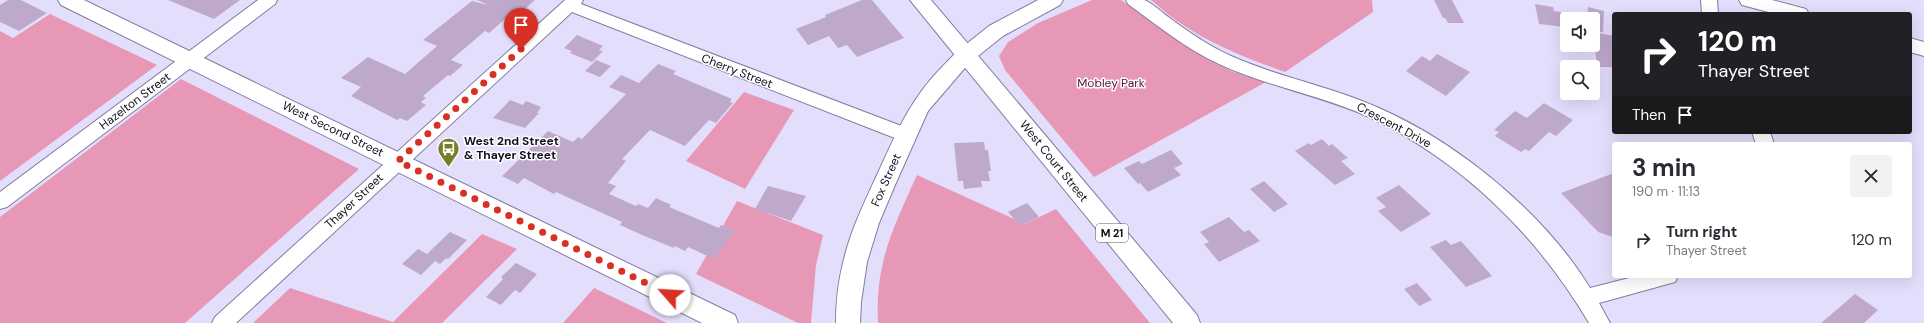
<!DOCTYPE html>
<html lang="en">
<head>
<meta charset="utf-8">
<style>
  body { margin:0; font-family:"DM Sans",sans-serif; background:#f2f2f3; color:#2b2b33; height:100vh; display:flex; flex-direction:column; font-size:15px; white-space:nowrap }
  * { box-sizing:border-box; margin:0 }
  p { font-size:13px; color:#7c7c81 }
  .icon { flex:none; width:22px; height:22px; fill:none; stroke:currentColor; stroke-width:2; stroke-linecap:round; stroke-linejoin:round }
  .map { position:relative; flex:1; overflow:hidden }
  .panel { position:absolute; left:1612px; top:142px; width:300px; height:136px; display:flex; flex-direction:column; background:#fff; border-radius:4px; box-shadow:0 4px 16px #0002 }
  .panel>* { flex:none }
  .top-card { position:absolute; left:1612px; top:12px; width:300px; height:122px; border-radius:4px; box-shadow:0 4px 16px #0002; background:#202124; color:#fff; overflow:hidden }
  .controls { position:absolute; left:1560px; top:12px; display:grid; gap:8px }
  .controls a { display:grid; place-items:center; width:40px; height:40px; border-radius:4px; background:#fff; box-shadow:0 4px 16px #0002; font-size:20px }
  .pin { position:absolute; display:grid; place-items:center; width:34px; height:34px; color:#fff; margin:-41px -17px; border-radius:50% 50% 50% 0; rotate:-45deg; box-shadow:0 0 4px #0007 }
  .pin .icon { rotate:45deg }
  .me { position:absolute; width:44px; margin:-22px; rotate:296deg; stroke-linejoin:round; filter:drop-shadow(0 0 3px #0008) }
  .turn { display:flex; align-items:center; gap:14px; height:84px; padding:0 20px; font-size:18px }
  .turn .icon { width:52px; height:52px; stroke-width:2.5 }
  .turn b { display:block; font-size:28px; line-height:34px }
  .then { display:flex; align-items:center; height:38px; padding:0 20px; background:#0003; gap:8px; font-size:15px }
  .round { display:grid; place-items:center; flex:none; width:42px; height:42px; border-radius:4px; background:#f2f2f3 }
  .headline { display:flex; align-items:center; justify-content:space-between; height:68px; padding:0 20px }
  h1 { font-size:24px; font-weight:700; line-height:30px }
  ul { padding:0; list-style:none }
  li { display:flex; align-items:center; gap:12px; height:60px; padding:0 20px }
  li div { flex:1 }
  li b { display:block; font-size:15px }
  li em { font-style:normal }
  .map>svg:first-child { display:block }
</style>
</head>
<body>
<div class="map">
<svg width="1924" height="323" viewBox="0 0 1924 323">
  <rect width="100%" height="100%" fill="#e4defd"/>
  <path fill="#e798b7" d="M 1092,0 L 1121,0 L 1210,61 L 1231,71 L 1266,82 L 1094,177 L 1005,70 L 999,56 L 1008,42 L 1038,23 Z
    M 1151,0 L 1372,0 L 1373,12 L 1285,72 C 1248,59 1210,44 1177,21 C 1168,15 1160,7 1151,0 Z
    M 50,14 L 157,65 L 0,181 L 0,31 L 13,38 Z
    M 181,79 L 359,169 L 185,323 L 0,323 L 0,217 Z
    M 744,92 L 794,110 L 745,189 L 686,161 Z
    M 917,175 L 1025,224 L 1056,209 L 1150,323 L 878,323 C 875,263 893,228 917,175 Z
    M 737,201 L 823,235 L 816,265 L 811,323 L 798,323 L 696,274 Z
    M 482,234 L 517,249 L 442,323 L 253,323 L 290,288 L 393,322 Z
    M 594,288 L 667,323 L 563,323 Z"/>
  <path fill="#bfa9cb" d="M 8,0 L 21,0 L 47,13 L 19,31 L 0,22 L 0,5 Z
    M 168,0 L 240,0 L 214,19 Z
    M 477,0 L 535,0 L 517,16 L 511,14 L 489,33 L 485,31 L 451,60 L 463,65 L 450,76 L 448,75 L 423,96 L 426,98 L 421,102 L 426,105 L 407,121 L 400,118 L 397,120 L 351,96 L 361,87 L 341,78 L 368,57 L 405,74 L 437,46 L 423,40 L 472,1 L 488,5 Z
    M 862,0 L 872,0 L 904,38 L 857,57 L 847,45 L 838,48 L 829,36 L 808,45 L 796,29 L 826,17 L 825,15 Z
    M 1434,0 L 1452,0 L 1464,23 L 1448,23 L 1445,18 L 1443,18 Z
    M 1535,4 L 1553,7 L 1554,11 L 1561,12 L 1565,27 L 1539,24 Z
    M 1588,7 L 1604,11 L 1603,32 L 1593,31 L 1593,19 L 1587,19 Z
    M 1593,32 L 1614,36 L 1614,67 L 1597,67 Z
    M 577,35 L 603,46 L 599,50 L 603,51 L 592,62 L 570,53 L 572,51 L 564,48 Z
    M 1437,54 L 1470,72 L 1446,96 L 1406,71 L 1422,56 L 1430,61 Z
    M 596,60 L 611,66 L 600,77 L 585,71 Z
    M 658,64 L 676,71 L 673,74 L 732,99 L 730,102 L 733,103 L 716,123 L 709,120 L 685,146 L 650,130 L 622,159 L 626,161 L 608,183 L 616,186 L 609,194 L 636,206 L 638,204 L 648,208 L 656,198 L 671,205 L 669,207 L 719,228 L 721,225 L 735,230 L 714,259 L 688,247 L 685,251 L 675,246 L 674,248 L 642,235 L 620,225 L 622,222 L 556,192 L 554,194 L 524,178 L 518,184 L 502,176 L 548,131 L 573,142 L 578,137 L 582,139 L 626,94 L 609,87 L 621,75 L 639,83 Z
    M 510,100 L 523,105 L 526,101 L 541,107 L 537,113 L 539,113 L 525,128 L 493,118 Z
    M 1544,103 L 1573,120 L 1556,136 L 1549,132 L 1529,151 L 1525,149 L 1521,152 L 1495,136 L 1499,132 L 1494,130 L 1515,111 L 1527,118 Z
    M 1322,139 L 1329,146 L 1332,144 L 1348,158 L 1341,161 L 1355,174 L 1335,185 L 1295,151 L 1309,143 L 1311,145 Z
    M 984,142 L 985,150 L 988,150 L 991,171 L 988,171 L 990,181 L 981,181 L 982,187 L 964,189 L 963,181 L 958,181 L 954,143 Z
    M 1171,150 L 1183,164 L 1174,168 L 1181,175 L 1148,192 L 1140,183 L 1138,184 L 1124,168 L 1139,161 L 1142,164 Z
    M 1614,173 L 1614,228 L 1613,237 L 1598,232 L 1561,193 Z
    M 1264,181 L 1288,204 L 1274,212 L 1250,189 Z
    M 1399,185 L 1431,214 L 1401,232 L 1378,211 L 1386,207 L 1376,198 Z
    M 768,186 L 806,196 L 791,221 L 755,209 Z
    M 1027,203 L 1039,217 L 1020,226 L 1008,212 Z
    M 1229,217 L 1244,232 L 1249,230 L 1260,241 L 1219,262 L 1204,244 L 1209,242 L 1200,232 Z
    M 450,232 L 467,240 L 448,259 L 446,258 L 440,264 L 435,261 L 421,275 L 402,264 L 418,249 L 427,254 Z
    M 1446,240 L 1451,245 L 1461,241 L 1492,276 L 1466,287 L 1430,247 Z
    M 516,263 L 537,274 L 520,293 L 515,290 L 501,305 L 486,297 L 503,279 L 501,277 Z
    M 1417,283 L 1432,300 L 1419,306 L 1404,289 Z
    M 1855,294 L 1878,310 L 1864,323 L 1821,323 Z"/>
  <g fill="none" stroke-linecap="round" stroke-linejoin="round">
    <defs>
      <path id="minor" d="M 258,0 L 277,0 L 275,4 L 7,207 L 0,209 L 0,192 Z
        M 565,0 L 583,0 L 581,4 L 912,130 L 915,135 L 912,140 L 906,142 L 900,140 L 572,12 L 236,323 L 212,323 L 215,317 Z
        M 1126,0 C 1131,0 1139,0 1144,0 C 1151,2 1165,15 1171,19 C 1190,33 1209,46 1231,56 C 1273,75 1319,84 1362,101 C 1448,134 1542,209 1590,288 L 1637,276 L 1678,276 L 1675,282 L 1599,303 L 1610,323 L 1589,323 C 1537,235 1461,160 1367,116 C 1319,95 1266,86 1219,64 C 1186,49 1157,25 1128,4 Z
        M 1701,0 L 1717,0 L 1718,14 L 1702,14 Z
        M 1752,132 L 1770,132 L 1774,144 L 1756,144 Z"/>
      <path id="tertiary" d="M 58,0 L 84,0 L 735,315 L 738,323 L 702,323 L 61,5 Z
        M 966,48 L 973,50 L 976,55 L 928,111 L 895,185 L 879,223 L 867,262 L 861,302 L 860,323 L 836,323 C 836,302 838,283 843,263 C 850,232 864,203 877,175 C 896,134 910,99 943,66 C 950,59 956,51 966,48 Z"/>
      <path id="secondary" d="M 1038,0 L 1063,0 L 1060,5 L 1003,36 L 973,60 L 966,62 L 959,60 L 956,55 L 959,50 L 989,26 Z
        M 1739,0 L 1772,0 L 1806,9 L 1809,14 L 1776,14 L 1742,5 Z
        M 1910,38 L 1924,42 L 1924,56 L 1910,52 Z"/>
      <path id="primary" d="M 910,0 L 931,0 L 1197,315 L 1200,323 L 1173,323 Z"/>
    </defs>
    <use href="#minor" stroke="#837c9f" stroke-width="2"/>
    <use href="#tertiary" stroke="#837c9f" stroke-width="2"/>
    <use href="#secondary" stroke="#837c9f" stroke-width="2"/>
    <use href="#primary" stroke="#837c9f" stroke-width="2"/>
    <use href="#minor" fill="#fff" fill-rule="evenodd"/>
    <use href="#tertiary" fill="#fff" fill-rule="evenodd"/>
    <use href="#secondary" fill="#fff" fill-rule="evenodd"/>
    <use href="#primary" fill="#fff" fill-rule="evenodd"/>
  </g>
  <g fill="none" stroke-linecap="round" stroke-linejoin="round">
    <path stroke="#d93025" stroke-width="7" stroke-dasharray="0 12.6" d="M 521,49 L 398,161 L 670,295"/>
  </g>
  <defs>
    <symbol id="bus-pin" viewBox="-11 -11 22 30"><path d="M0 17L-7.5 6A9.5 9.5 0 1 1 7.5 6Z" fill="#777e29" stroke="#fff"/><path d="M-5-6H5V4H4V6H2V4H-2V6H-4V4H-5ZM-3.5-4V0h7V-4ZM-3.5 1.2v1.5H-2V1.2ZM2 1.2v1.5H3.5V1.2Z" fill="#fff"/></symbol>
  </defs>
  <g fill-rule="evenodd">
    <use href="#bus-pin" x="436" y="136" width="25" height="34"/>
  </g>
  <g text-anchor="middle" stroke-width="3" stroke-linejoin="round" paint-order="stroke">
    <rect fill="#fff" stroke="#5a5861" stroke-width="1" x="1096" y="224" width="32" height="18" rx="3"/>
    <g font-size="11" font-weight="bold" fill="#13101d">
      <text x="1112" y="237">M 21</text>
    </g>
    <g font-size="12" fill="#13101d" stroke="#fff">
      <text transform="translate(737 71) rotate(21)" y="4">Cherry Street</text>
      <text transform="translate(135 101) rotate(-37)" y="4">Hazelton Street</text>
      <text transform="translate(1394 125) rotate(28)" y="4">Crescent Drive</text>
      <text transform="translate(333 129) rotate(26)" y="4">West Second Street</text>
      <text transform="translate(1054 161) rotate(51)" y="4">West Court Street</text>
      <text transform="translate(886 180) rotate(-66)" y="4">Fox Street</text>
      <text transform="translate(354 201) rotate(-43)" y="4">Thayer Street</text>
    </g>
    <g font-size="12" fill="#5a1036" stroke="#fff">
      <text x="1111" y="87">Mobley Park</text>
    </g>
    <g font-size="12" font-weight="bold" fill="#13101d" stroke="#fff" text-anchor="start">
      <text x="464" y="145">West 2nd Street<tspan x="464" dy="14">&amp; Thayer Street</tspan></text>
    </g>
  </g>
</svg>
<div class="controls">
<a><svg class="icon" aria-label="sound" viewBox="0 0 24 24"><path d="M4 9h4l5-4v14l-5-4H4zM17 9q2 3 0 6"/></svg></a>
<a><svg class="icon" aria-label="search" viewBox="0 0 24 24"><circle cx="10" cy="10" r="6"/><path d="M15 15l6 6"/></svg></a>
</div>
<div class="pin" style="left:521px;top:49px;background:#d93025"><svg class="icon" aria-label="arrive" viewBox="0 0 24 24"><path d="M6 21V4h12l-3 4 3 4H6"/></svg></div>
<svg class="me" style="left:670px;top:295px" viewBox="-20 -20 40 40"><circle r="19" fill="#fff"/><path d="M0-13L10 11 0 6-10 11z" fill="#d93025"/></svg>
<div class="top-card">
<div class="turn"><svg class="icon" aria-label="right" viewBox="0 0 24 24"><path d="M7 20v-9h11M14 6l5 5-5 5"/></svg><div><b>120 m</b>Thayer Street</div></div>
<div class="then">Then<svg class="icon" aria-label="arrive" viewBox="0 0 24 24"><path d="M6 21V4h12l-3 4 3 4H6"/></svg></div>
</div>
<section class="panel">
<div class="headline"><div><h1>3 min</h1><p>190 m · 11:13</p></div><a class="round"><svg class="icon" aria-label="close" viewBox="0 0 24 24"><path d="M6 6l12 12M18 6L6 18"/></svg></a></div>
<ul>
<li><svg class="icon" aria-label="right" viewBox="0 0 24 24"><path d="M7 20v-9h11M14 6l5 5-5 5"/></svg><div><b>Turn right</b><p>Thayer Street</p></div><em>120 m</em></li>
</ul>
</section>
</div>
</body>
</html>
